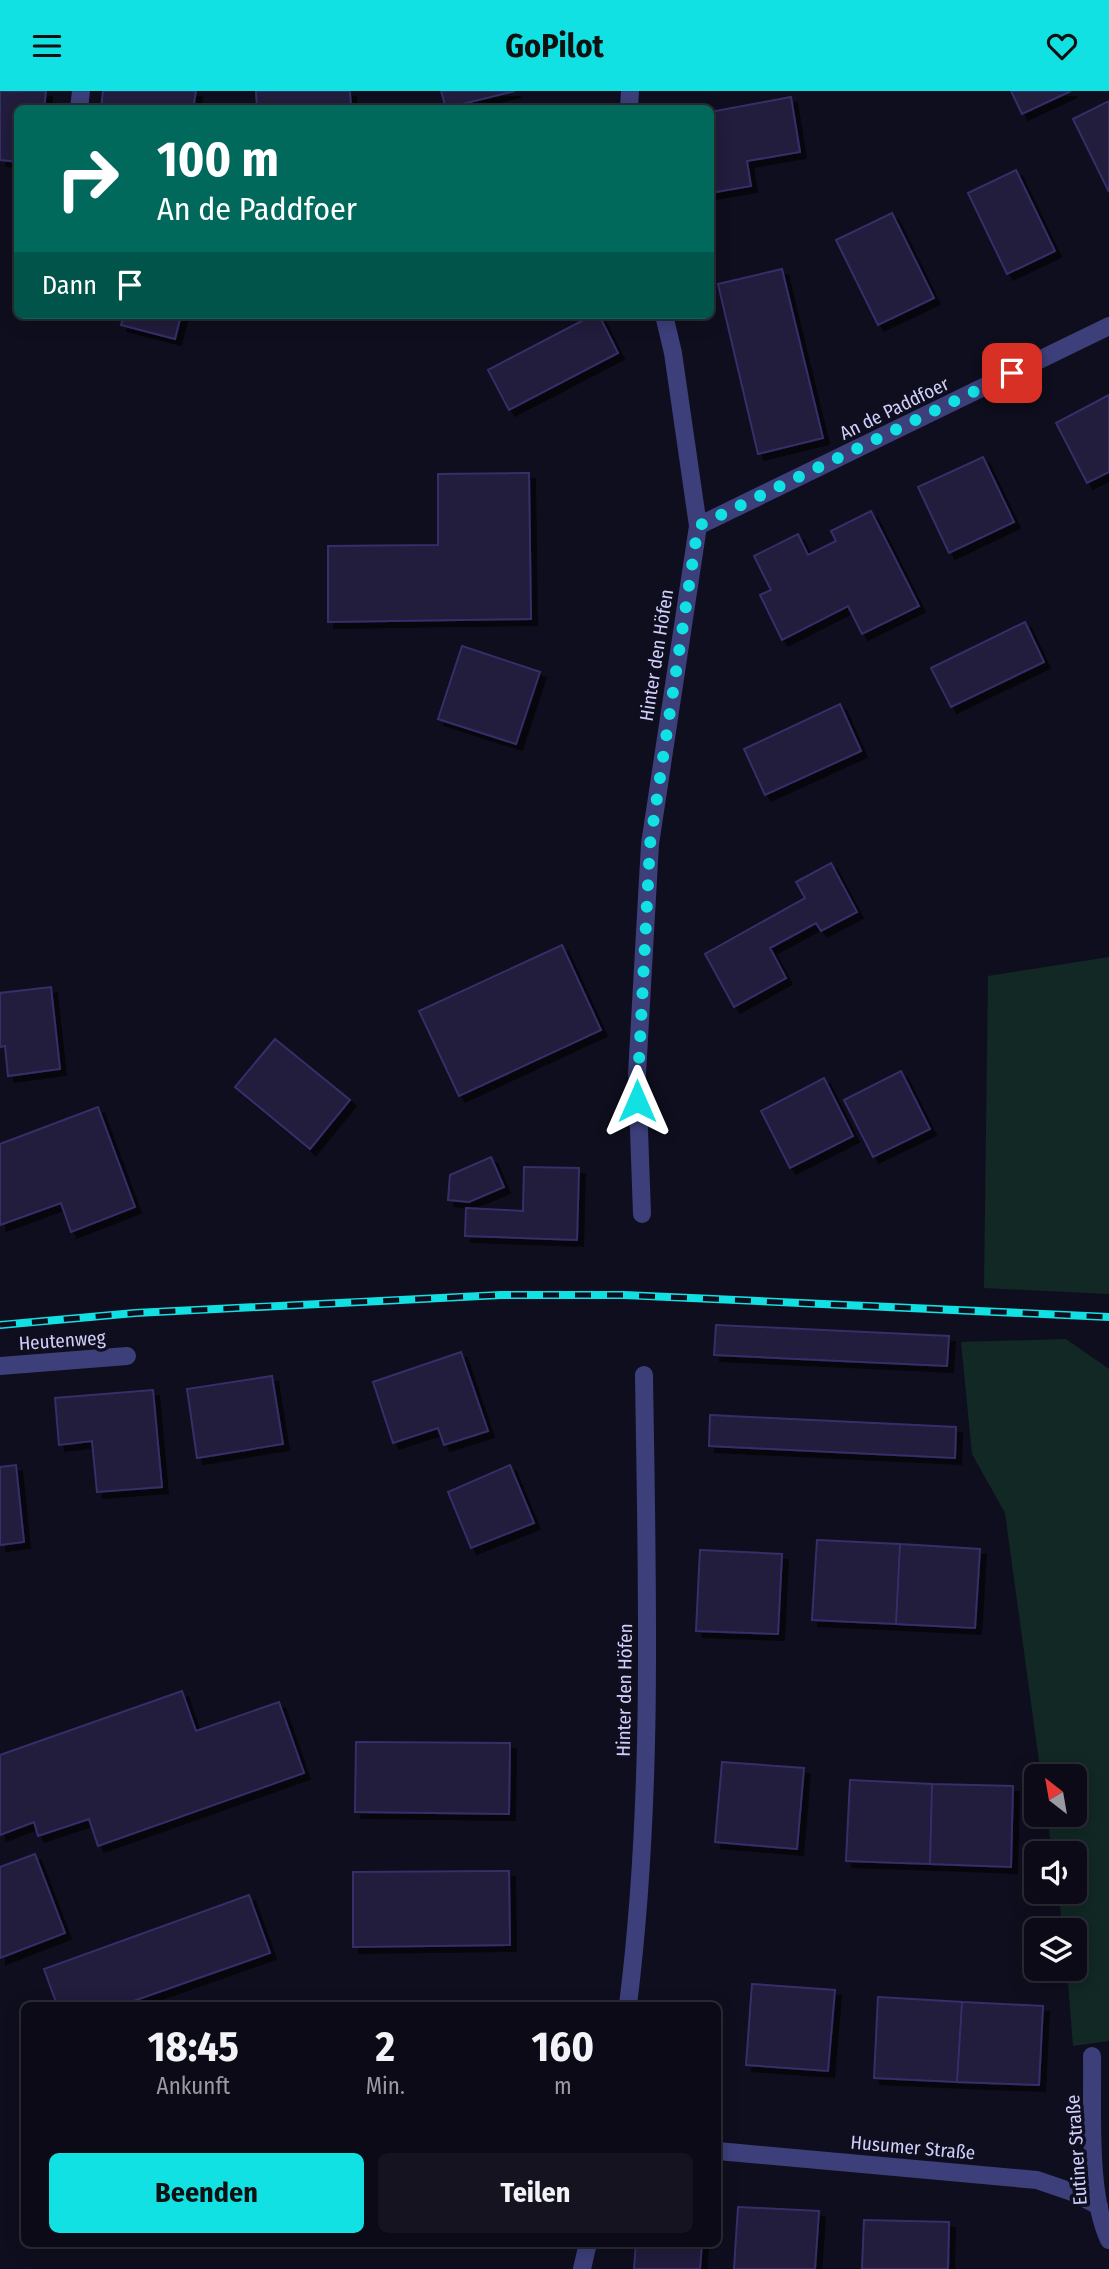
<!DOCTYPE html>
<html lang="de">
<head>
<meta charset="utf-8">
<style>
  body { margin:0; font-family:"Fira Sans Condensed",sans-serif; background:#14131f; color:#f1f3f6; height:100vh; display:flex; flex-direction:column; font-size:26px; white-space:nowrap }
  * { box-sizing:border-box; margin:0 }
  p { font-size:23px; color:#9a9aa1 }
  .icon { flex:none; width:38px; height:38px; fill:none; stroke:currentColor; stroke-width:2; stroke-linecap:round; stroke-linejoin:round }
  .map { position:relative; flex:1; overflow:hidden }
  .panel { position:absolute; left:21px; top:1911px; width:700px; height:245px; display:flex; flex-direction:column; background:#0b0a16; border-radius:10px; box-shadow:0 4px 18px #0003,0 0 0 2px #2b2b35 }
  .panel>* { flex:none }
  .guide { position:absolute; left:14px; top:14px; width:700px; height:214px; border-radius:10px; box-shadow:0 4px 18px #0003,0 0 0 2px #2b2b35; background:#00695c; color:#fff; overflow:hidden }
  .needle { width:46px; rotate:329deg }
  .fabs { position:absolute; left:1024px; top:1673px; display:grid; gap:14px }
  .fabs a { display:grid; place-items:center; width:63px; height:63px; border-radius:10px; background:#0b0a16; box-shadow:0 4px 18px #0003,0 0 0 2px #2b2b35; font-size:35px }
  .pin { position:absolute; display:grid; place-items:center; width:60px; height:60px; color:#fff; margin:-30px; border-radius:14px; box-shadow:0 4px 10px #0006 }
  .me { position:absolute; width:77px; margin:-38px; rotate:0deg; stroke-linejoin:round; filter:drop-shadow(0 0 5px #0008) }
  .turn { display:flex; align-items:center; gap:24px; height:147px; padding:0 28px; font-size:32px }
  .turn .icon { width:91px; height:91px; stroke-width:2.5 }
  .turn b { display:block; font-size:49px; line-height:60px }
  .then { display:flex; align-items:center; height:66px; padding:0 28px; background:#0003; gap:14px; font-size:26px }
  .eta { display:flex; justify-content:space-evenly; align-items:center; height:119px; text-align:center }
  .eta b { font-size:42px; font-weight:700; line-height:49px }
  .action { display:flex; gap:14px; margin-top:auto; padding:14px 28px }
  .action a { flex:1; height:80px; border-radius:10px; background:#12e1e4; color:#111; font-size:28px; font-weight:700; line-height:80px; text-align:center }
  .action a+a { background:#14131f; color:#f1f3f6 }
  header { display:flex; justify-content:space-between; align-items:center; height:91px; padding:0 28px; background:#12e1e4; color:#111; font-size:32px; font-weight:700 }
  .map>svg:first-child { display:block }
</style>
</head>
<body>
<header><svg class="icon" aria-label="menu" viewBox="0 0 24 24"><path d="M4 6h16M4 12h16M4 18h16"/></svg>GoPilot<svg class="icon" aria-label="heart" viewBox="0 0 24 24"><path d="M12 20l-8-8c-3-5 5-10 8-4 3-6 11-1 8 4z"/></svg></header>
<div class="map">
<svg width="1109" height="2178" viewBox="0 0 1109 2178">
  <defs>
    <filter id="shadow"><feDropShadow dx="6" dy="6" stdDeviation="0" flood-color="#0009"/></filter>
  </defs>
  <rect width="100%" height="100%" fill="#0f0e1e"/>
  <path fill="#112825" d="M 1109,866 L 1109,1203 L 984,1197 L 988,885 Z
    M 1066,1248 L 1109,1278 L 1109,1950 L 1073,1955 L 1067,1878 L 1074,1878 L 1074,1839 L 1063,1839 L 1058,1801 L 1074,1801 L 1074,1762 L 1052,1762 L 1047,1724 L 1074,1724 L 1074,1685 L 1041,1685 L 1005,1422 L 972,1363 L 961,1251 Z"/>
  <path fill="#201b3e" stroke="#362f68" stroke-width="2" filter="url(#shadow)" d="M 0,0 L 46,0 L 44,18 L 18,18 L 18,71 L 0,69 Z
    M 103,0 L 196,0 L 193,18 L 101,18 Z
    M 256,0 L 350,0 L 351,18 L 257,18 Z
    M 441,0 L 515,0 L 446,17 Z
    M 1011,0 L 1071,0 L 1022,23 Z
    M 791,6 L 800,61 L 747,70 L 751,95 L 710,102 L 710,21 Z
    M 1109,10 L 1109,101 L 1073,28 Z
    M 1016,79 L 1055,160 L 1007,183 L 968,102 Z
    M 892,122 L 934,207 L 878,234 L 836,149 Z
    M 782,178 L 823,347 L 758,363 L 718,193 Z
    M 124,224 L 181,224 L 175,248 L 121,234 Z
    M 593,224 L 599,224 L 618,262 L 509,319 L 488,279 Z
    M 1109,304 L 1109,381 L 1087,392 L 1056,332 Z
    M 983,366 L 1014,431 L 949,462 L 918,396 Z
    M 529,382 L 531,528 L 328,531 L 328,455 L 438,454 L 438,383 Z
    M 871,420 L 919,515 L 862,543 L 848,515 L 782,549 L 760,504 L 771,499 L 754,465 L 798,443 L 808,464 L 836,450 L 831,440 Z
    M 1025,531 L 1044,571 L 951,616 L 931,577 Z
    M 462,555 L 540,581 L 516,653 L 438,628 Z
    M 840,613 L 861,660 L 765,704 L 744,658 Z
    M 831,772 L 857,821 L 821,840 L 816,832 L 770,857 L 786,887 L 734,916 L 705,863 L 805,807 L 796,791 Z
    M 562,854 L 601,939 L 459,1005 L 419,920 Z
    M 51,896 L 60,978 L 8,985 L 5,955 L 0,956 L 0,902 Z
    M 275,948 L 350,1009 L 310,1058 L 235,996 Z
    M 901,980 L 930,1038 L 873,1066 L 844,1009 Z
    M 824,987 L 853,1045 L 790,1077 L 761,1020 Z
    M 98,1016 L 135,1116 L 71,1141 L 61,1112 L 0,1134 L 0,1053 Z
    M 491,1066 L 504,1096 L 469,1111 L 448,1109 L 450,1084 Z
    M 524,1076 L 579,1077 L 577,1149 L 465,1145 L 466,1117 L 523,1120 Z
    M 716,1234 L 949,1245 L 947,1275 L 714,1264 Z
    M 461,1261 L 488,1340 L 444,1354 L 438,1337 L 393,1352 L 373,1291 Z
    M 272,1285 L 283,1353 L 197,1367 L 187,1298 Z
    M 153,1299 L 162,1396 L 97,1401 L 92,1350 L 59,1354 L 55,1307 Z
    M 710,1324 L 956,1336 L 955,1367 L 709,1355 Z
    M 16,1374 L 24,1451 L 0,1454 L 0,1376 Z
    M 510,1374 L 534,1432 L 471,1457 L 448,1401 Z
    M 817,1449 L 900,1453 L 896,1533 L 812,1529 Z
    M 900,1453 L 980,1458 L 975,1537 L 896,1533 Z
    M 700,1459 L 782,1463 L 778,1543 L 696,1540 Z
    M 182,1600 L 196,1640 L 279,1611 L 304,1682 L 98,1755 L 89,1728 L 38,1745 L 34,1731 L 0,1744 L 0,1664 Z
    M 356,1651 L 510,1652 L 509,1723 L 355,1721 Z
    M 722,1671 L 804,1677 L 797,1758 L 715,1751 Z
    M 850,1689 L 932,1693 L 930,1773 L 846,1770 Z
    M 932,1693 L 1013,1695 L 1011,1776 L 930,1773 Z
    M 35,1763 L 65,1842 L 0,1867 L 0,1776 Z
    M 509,1780 L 510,1854 L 353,1856 L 353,1781 Z
    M 249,1804 L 270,1862 L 122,1914 L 57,1914 L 44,1878 Z
    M 752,1893 L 835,1899 L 828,1980 L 746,1974 Z
    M 878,1906 L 962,1911 L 957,1991 L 874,1987 Z
    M 962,1911 L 1043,1915 L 1039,1994 L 957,1991 Z
    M 738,2116 L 819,2120 L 815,2178 L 734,2178 Z
    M 864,2129 L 949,2131 L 948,2178 L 862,2178 Z
    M 636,2152 L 702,2152 L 700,2178 L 634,2178 Z"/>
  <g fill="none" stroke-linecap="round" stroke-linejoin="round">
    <path stroke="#3c3f7a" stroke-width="18" d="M 79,18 L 81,0
      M 629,18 L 630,0
      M 698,435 L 1109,235
      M 642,1123 L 637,983 L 650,753 L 698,435 L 673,262 L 664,224
      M 0,1275 L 127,1265
      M 628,1914 C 654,1706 647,1494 644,1284
      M 1092,1965 C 1093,2018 1087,2102 1109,2149
      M 718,2060 L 1037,2089 L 1072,2101 L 1099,2115
      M 582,2178 L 588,2152"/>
    <defs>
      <path id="rail" d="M 0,1234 L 135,1222 L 501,1204 L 624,1204 L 1109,1226"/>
    </defs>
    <use href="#rail" stroke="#12e1e4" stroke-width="8"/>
    <use href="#rail" stroke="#0f0e1e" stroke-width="5" stroke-dasharray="16" stroke-linecap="butt"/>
  </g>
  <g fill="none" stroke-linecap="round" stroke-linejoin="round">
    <path stroke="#12e1e4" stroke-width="12" stroke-dasharray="0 21.6" d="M 637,1010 L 650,753 L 698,435 L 1012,282"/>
  </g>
  <g text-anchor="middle" stroke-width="7" stroke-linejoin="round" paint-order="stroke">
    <g font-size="19" fill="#d0cffb" stroke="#0f0e1e">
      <text transform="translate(894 317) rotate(-26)" y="7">An de Paddfoer</text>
      <text transform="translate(656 564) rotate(-81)" y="7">Hinter den Höfen</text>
      <text transform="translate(62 1249) rotate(-4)" y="7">Heutenweg</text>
      <text transform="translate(624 1599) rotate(-89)" y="7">Hinter den Höfen</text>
      <text transform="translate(913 2056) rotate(5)" y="7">Husumer Straße</text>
      <text transform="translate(1076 2059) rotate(-94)" y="7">Eutiner Straße</text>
    </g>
  </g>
</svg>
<div class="fabs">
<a><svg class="needle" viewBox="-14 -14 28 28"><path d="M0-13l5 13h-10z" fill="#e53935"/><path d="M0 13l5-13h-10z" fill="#9a9aa1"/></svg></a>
<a><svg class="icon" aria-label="sound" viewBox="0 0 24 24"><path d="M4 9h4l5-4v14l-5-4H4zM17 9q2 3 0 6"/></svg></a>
<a><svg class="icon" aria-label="layers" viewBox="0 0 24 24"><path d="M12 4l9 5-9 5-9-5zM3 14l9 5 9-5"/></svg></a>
</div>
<div class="pin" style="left:1012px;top:282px;background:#d93025"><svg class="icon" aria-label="arrive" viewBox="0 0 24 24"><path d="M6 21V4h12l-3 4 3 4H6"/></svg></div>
<svg class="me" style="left:637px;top:1010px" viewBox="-20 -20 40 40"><path d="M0-17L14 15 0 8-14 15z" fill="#12e1e4" stroke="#fff" stroke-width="4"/></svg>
<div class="guide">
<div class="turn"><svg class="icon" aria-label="right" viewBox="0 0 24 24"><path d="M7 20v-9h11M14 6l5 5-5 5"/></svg><div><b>100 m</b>An de Paddfoer</div></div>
<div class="then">Dann<svg class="icon" aria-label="arrive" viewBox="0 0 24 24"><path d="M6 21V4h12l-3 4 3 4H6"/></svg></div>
</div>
<section class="panel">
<div class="eta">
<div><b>18:45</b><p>Ankunft</p></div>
<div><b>2</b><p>Min.</p></div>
<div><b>160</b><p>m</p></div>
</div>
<div class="action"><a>Beenden</a><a>Teilen</a></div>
</section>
</div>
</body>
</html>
